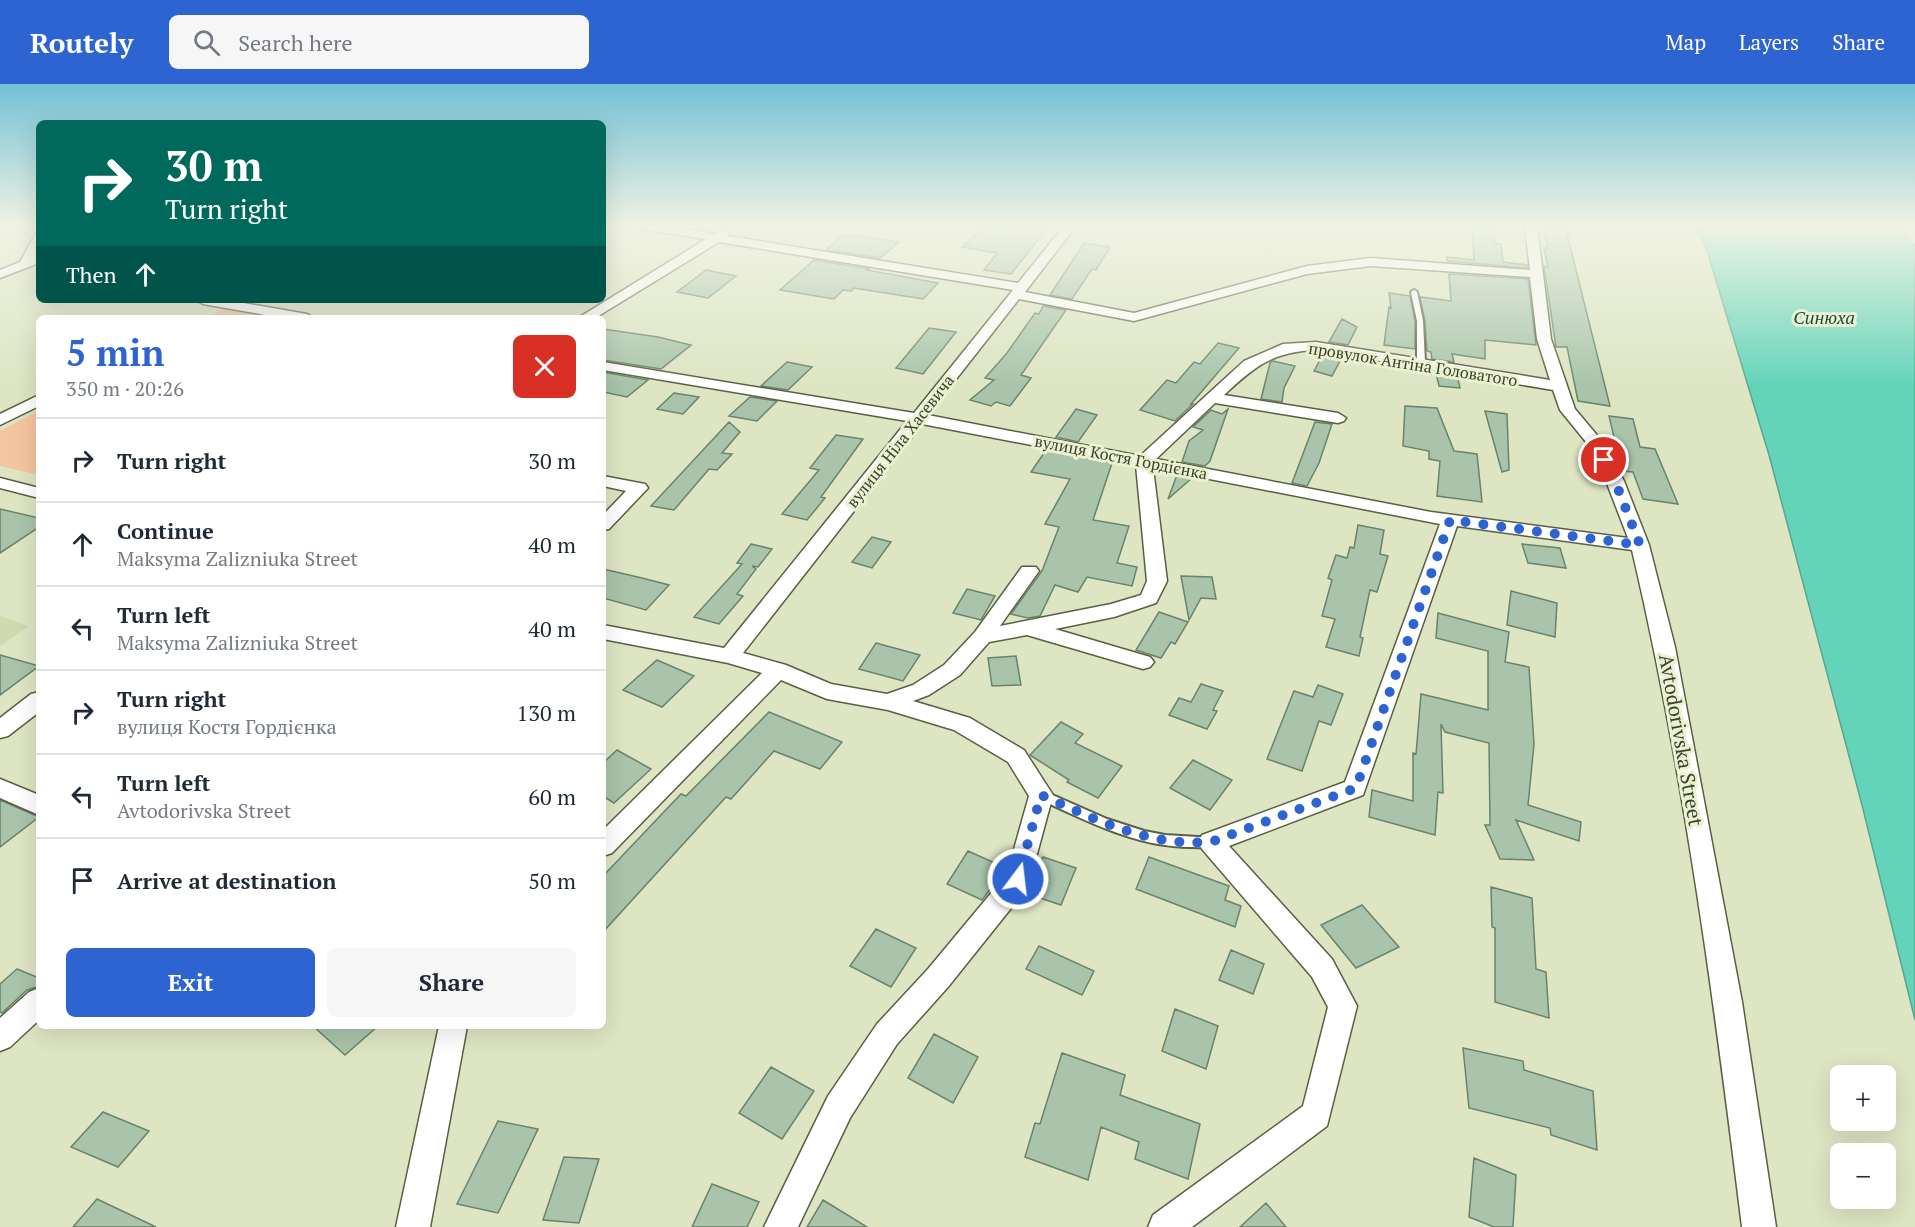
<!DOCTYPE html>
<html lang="en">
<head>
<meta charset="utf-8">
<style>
  body { margin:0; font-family:"PT Serif",serif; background:#f6f6f7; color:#1f2937; height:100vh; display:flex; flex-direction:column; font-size:22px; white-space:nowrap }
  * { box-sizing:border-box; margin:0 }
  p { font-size:20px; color:#747a83 }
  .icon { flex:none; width:33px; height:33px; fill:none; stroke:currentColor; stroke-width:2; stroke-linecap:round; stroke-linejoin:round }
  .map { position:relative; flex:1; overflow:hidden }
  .side { position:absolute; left:36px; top:231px; width:570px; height:714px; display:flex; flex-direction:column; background:#fff; border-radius:9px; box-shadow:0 6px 24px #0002 }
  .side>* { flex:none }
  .guide { position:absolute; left:36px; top:36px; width:570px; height:183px; border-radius:9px; box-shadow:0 6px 24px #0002; background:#00695c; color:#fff; overflow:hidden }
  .tools { position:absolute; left:1830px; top:981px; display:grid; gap:12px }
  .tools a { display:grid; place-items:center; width:66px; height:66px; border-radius:9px; background:#fff; box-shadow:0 6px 24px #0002; font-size:30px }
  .pin { position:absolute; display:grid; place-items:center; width:51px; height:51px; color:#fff; margin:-26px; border:3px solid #fff; border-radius:50%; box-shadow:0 2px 6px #0007 }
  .me { position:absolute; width:66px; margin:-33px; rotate:15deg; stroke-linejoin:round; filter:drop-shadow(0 0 4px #0008) }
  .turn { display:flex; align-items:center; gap:21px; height:126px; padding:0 30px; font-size:27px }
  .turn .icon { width:78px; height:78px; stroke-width:2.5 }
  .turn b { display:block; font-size:42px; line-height:51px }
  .then { display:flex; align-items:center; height:57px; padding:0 30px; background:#0003; gap:12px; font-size:22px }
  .round { display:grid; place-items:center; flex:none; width:63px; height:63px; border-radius:9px; background:#f6f6f7 }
  .head { display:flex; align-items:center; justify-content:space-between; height:102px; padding:0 30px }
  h1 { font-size:36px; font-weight:600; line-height:45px; color:#2e63d2 }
  .primary-button { display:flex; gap:12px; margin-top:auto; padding:12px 30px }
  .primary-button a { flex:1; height:69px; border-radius:9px; background:#2e63d2; color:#fff; font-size:24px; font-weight:600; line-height:69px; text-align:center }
  .primary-button a+a { background:#f6f6f7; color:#1f2937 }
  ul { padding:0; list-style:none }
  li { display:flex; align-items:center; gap:18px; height:84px; padding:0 30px; border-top:2px solid #e0e1e3 }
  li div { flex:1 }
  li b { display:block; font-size:22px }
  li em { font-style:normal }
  header { display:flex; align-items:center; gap:36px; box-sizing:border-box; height:84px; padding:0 30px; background:#2e63d2; color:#fff }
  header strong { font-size:28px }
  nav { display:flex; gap:33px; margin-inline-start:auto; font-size:21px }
  .search { width:420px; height:54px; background:#f6f6f7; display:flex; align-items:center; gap:15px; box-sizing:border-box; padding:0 21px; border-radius:9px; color:#747a83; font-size:22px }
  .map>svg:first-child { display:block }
</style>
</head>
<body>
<header>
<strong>Routely</strong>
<div class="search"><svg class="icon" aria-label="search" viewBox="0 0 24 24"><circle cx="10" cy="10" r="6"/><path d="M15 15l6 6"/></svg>Search here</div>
<nav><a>Map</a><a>Layers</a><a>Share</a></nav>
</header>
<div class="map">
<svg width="1915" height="1143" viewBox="0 0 1915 1143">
  <rect width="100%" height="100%" fill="#dde5c3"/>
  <path fill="#d0dab1" d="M 0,532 L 29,542 L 0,562 Z"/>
  <path fill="#f4c5a0" d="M 225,223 L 303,234 L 206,234 Z
    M 39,326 L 39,391 L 0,382 L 0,347 Z"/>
  <path fill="#63d4b9" stroke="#57a790" stroke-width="1.5" d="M 1694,142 L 1896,142 L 1915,162 L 1915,936 L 1862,721 L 1769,371 L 1705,160 Z"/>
  <path fill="#a9c4ab" stroke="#6a836b" stroke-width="1.5" d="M 985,142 L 1049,142 L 1011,190 L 984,186 L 997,169 L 962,163 Z
    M 1472,142 L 1493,144 L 1495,159 L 1501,160 L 1503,178 L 1527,181 L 1527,184 L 1447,177 L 1447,173 L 1474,176 Z
    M 1543,142 L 1565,142 L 1610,322 L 1578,317 L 1567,263 L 1556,263 L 1544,182 L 1548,183 L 1544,164 L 1548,164 Z
    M 844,150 L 899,158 L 880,174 L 826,166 Z
    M 1084,159 L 1110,163 L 1096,186 L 1092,185 L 1072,215 L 1050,211 Z
    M 814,176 L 869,185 L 867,186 L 938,199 L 923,215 L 854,204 L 851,207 L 843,206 L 834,215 L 780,206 Z
    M 706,186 L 736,192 L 708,214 L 677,208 Z
    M 1449,190 L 1528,195 L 1536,261 L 1485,256 L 1485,275 L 1452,270 L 1454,278 L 1432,275 L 1431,268 L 1427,267 L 1425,237 L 1420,213 L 1451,217 Z
    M 1389,209 L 1410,212 L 1415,237 L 1415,265 L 1384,261 L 1389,223 L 1391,224 Z
    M 1043,222 L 1066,226 L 1021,291 L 1031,294 L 1010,322 L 996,318 L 991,322 L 970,316 L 994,296 L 985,294 L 1007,269 L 1035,229 L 1039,230 Z
    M 1342,235 L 1357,243 L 1348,261 L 1329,258 Z
    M 929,244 L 956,248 L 923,290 L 896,284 Z
    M 603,245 L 658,253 L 691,261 L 661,285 L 603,276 Z
    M 1218,259 L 1239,264 L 1191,320 L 1193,320 L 1175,337 L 1140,326 L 1167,296 L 1176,299 L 1194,278 L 1200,280 Z
    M 1323,270 L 1342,273 L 1332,292 L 1314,287 Z
    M 1273,277 L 1295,282 L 1284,304 L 1282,318 L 1261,315 L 1270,279 Z
    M 787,278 L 812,283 L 788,306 L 761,302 Z
    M 603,288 L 648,296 L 627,313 L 603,308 Z
    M 1436,289 L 1457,292 L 1460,304 L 1439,302 Z
    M 674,309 L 699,313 L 683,330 L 657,325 Z
    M 750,313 L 777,317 L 757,337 L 729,332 Z
    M 1405,322 L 1437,324 L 1454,367 L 1477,370 L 1482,418 L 1437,412 L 1440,377 L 1429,375 L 1429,367 L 1403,362 Z
    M 1076,325 L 1097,331 L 1078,358 L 1056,353 Z
    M 1228,325 L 1210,377 L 1205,382 L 1182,378 L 1189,357 L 1203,346 L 1193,343 L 1211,326 L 1222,330 Z
    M 1485,327 L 1507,330 L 1509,386 L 1502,388 Z
    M 1609,332 L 1633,335 L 1640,363 L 1655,365 L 1678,420 L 1643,415 L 1633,388 L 1622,387 Z
    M 729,338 L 740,348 L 722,369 L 732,370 L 717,386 L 709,385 L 674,426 L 651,422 Z
    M 1315,338 L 1332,340 L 1319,379 L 1307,402 L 1292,399 Z
    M 836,351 L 863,355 L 821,413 L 825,414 L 807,436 L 782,430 L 819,386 L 810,384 Z
    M 1046,366 L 1112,379 L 1093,436 L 1129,442 L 1117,479 L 1137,483 L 1132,502 L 1087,493 L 1078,508 L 1055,501 L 1040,532 L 1028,534 L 1011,530 L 1042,487 L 1059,443 L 1045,440 L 1070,395 L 1031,388 Z
    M 1177,391 L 1192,394 L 1168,415 Z
    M 0,425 L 39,434 L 39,443 L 0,469 Z
    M 1358,441 L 1384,446 L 1380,470 L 1388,472 L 1377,508 L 1370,506 L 1360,553 L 1363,554 L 1359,572 L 1326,563 L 1335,535 L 1322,532 L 1332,496 L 1328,494 L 1336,471 L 1347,474 L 1350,463 L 1354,464 Z
    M 872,453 L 891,458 L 872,484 L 852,478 Z
    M 751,460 L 772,465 L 758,483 L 752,482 L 756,485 L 737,510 L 743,512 L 719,540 L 694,533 L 742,480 L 737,479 Z
    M 1522,460 L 1560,464 L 1566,484 L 1528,479 Z
    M 603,485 L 642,494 L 669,501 L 646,526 L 603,514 Z
    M 1181,492 L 1212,493 L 1216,515 L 1201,514 L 1189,536 Z
    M 967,505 L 995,512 L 981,536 L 953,529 Z
    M 1511,507 L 1557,519 L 1555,553 L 1507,541 Z
    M 1159,528 L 1188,538 L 1175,560 L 1171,558 L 1161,574 L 1136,566 Z
    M 1438,529 L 1509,548 L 1505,578 L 1529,583 L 1534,660 L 1528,721 L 1581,738 L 1579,757 L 1516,736 L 1534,776 L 1500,775 L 1485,741 L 1490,741 L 1489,659 L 1445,648 L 1441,640 L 1443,709 L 1438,708 L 1435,751 L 1369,733 L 1372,706 L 1413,717 L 1413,669 L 1416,670 L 1421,610 L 1488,626 L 1488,567 L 1436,554 Z
    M 876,559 L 920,571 L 903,597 L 859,585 Z
    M 0,571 L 39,582 L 0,611 Z
    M 1016,572 L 1021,601 L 992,602 L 988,574 Z
    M 657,576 L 694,592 L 662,623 L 623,606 Z
    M 1201,600 L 1223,607 L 1213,626 L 1217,627 L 1207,645 L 1169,631 L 1179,614 L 1191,618 Z
    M 1318,601 L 1343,610 L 1331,641 L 1319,637 L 1302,687 L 1267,675 L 1294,607 L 1313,613 Z
    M 769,628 L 842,658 L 820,685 L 774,667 L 731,715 L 726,713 L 603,848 L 603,792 L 681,710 L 686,712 Z
    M 1061,638 L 1083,650 L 1075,659 L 1122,682 L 1098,714 L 1067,698 L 1069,696 L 1030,671 Z
    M 617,666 L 651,685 L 614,719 L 603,712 L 603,679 Z
    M 1193,676 L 1232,696 L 1210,726 L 1170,704 Z
    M 0,716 L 39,733 L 0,763 Z
    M 968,767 L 1006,784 L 982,816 L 947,800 Z
    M 1043,773 L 1076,784 L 1061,821 L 1028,810 Z
    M 1149,773 L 1229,802 L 1225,816 L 1241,822 L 1235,843 L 1136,805 Z
    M 1491,803 L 1532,814 L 1536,885 L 1546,888 L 1549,934 L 1495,918 L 1495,844 L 1492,843 Z
    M 1362,821 L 1399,863 L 1356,884 L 1321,841 Z
    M 876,845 L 916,864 L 891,903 L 850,882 Z
    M 1039,862 L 1094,887 L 1082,911 L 1026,885 Z
    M 1231,866 L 1264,880 L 1253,910 L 1219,896 Z
    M 17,885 L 39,894 L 39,902 L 27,906 L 2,929 L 0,928 L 0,900 Z
    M 1175,925 L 1218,942 L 1206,985 L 1162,967 Z
    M 313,942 L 378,942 L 345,971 Z
    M 934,950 L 978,973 L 953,1019 L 908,994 Z
    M 1463,964 L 1523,977 L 1524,986 L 1593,1007 L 1597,1066 L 1551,1051 L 1550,1044 L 1469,1024 Z
    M 1062,969 L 1125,991 L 1120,1011 L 1200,1040 L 1188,1095 L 1135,1075 L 1139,1058 L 1101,1043 L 1088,1096 L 1025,1073 L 1035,1039 L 1040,1040 Z
    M 771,983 L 814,1007 L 782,1055 L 739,1029 Z
    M 103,1028 L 149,1047 L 118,1083 L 71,1063 Z
    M 498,1037 L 538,1045 L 498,1129 L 457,1120 Z
    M 564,1073 L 599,1075 L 579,1139 L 543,1136 Z
    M 1474,1074 L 1516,1091 L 1513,1143 L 1494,1143 L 1469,1133 Z
    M 712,1100 L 759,1118 L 747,1143 L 692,1143 Z
    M 97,1115 L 156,1143 L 73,1143 Z
    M 823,1116 L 867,1143 L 807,1143 Z
    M 1266,1119 L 1286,1143 L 1240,1143 Z"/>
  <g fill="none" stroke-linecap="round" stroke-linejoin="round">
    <defs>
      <path id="lane" d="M 1414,206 L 1417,208 L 1423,237 L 1425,278 L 1421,280 L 1417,278 L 1417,237 L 1411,208 Z
        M 1041,706 L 1107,735 L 1144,747 L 1165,751 L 1215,754 L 1217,758 L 1215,762 C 1208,764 1200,763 1192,763 C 1138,764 1085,736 1037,714 L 1035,711 L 1037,708 Z"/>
      <path id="street" d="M 639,142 L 665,142 L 715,150 L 723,146 L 727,147 L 728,152 L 1018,199 L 1064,142 L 1076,142 L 1025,208 L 1134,229 L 1307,182 L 1371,174 L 1530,186 L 1525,142 L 1537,142 L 1551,255 L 1575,325 L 1601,356 L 1624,397 L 1649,461 L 1675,563 L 1742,918 L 1776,1143 L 1742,1143 C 1714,916 1684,688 1632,466 L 1457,442 L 1363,711 L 1229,762 L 1332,875 L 1357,922 L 1327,1042 L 1192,1143 L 1148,1143 L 1153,1131 L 1303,1022 L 1328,923 L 1312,893 L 1202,765 L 1199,758 L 1202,751 L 1345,698 L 1440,440 L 1153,384 L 1167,497 L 1156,519 L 1114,533 L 1055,545 L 1150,573 L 1154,578 L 1150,583 L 1143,585 L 1027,551 L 989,558 L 960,591 L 929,611 L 913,617 L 970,634 L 1024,666 L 1053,711 L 1028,803 L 948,903 L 897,960 L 850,1034 L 798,1143 L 764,1143 L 828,1012 L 877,940 L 928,885 L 1007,790 L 1029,712 L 1008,678 L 954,646 L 888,626 L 827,615 L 781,596 L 612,769 L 603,772 L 603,746 L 762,589 L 728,579 L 603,555 L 603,541 L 724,564 L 907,337 L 603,286 L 603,278 L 914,329 L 1013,206 L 719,158 L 595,234 L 578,234 L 706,155 L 645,146 ZM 1371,182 L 1530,193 L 1537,255 L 1550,296 L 1316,258 L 1283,260 L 1244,277 L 1140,372 L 928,331 L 1019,215 L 1134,237 L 1307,190 ZM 1316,266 L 1553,306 L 1560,326 L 1586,358 L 1606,397 L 1628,454 L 1431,428 L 1156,375 L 1215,319 L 1338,339 L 1344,337 L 1346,334 L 1338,329 L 1224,311 C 1255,282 1272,268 1316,266 ZM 922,340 L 1136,381 L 1147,497 L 1141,511 L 1111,520 L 1000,542 L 1039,487 L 1036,483 L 1022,483 L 975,548 L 944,581 L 913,601 L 887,610 L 831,600 L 786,581 L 743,569 Z
        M 39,150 L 39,165 L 35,172 L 39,171 L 39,179 L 0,194 L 0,186 L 20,178 L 35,151 Z
        M 196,216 L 226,216 L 307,230 L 314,234 L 283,234 L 203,220 Z
        M 39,311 L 39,322 L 0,341 L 0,330 Z
        M 603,392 L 645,400 L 648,404 L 609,445 L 603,446 L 603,431 L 626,407 L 603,402 Z
        M 0,394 L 39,404 L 39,414 L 0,404 Z
        M 39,608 L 39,628 L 8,652 L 0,654 L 0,634 L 31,610 Z
        M 0,695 L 39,711 L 39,731 L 0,714 Z
        M 39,904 L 39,936 L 10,963 L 0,967 L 0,934 L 29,908 Z
        M 439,942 L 467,942 L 430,1143 L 396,1143 Z"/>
    </defs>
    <use href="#lane" stroke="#595f42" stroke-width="4"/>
    <use href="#street" stroke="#595f42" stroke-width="3"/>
    <use href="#lane" fill="#fff" fill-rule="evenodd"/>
    <use href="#street" fill="#fff" fill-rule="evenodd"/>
  </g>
  <linearGradient id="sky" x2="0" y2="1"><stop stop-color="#73c1d5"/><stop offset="0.47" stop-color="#f0f3e4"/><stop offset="1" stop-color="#f0f3e4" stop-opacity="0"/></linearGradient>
  <rect width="1915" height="302" fill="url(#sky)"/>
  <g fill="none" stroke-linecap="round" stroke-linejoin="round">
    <path stroke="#2e63d2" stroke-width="10" stroke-dasharray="0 18" d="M 1018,795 L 1041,711 C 1097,736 1148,763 1211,758 L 1356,704 L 1450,436 L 1640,461 L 1615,397 L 1604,376"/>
  </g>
  <g text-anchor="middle" stroke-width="6" stroke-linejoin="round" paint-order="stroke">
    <g font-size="16" fill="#3c3f31" stroke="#eaf2d0">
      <text transform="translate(1413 280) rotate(9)" y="6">провулок Антіна Головатого</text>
      <text transform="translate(900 357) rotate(-52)" y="6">вулиця Ніла Хасевича</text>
      <text transform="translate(1121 373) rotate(11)" y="6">вулиця Костя Гордієнка</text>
    </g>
    <g font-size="18" font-style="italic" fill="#1a4b40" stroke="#eaf2d0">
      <text x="1824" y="240">Синюха</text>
    </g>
    <g font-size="20" fill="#3c3f31" stroke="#eaf2d0">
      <text transform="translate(1681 656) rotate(80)" y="7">Avtodorivska Street</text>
    </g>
  </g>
</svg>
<div class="tools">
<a>+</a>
<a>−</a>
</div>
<div class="pin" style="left:1604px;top:376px;background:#d93025"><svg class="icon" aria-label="arrive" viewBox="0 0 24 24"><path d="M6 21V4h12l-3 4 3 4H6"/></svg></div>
<svg class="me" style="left:1018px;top:795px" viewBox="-20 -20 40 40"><circle r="17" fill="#2e63d2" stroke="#fff" stroke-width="3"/><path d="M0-11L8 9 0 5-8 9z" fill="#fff"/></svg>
<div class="guide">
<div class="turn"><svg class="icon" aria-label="right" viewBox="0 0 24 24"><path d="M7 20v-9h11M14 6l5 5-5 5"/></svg><div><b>30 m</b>Turn right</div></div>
<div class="then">Then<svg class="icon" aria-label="ahead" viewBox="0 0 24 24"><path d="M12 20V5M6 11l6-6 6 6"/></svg></div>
</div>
<section class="side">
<div class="head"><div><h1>5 min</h1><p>350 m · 20:26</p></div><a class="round" style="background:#d93025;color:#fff"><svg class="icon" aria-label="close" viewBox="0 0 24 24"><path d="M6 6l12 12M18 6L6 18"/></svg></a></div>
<ul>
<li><svg class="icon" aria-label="right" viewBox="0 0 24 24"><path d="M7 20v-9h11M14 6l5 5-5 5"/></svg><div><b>Turn right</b></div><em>30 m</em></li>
<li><svg class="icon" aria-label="ahead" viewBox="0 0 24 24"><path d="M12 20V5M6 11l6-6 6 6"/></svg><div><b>Continue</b><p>Maksyma Zalizniuka Street</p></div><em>40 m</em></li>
<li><svg class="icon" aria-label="left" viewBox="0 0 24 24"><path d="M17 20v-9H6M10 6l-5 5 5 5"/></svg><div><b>Turn left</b><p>Maksyma Zalizniuka Street</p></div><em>40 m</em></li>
<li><svg class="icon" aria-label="right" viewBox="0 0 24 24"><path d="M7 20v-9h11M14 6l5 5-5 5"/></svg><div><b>Turn right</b><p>вулиця Костя Гордієнка</p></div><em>130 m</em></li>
<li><svg class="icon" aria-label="left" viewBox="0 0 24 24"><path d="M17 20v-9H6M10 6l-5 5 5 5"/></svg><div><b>Turn left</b><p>Avtodorivska Street</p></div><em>60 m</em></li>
<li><svg class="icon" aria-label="arrive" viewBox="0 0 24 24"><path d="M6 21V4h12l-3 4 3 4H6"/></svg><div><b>Arrive at destination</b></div><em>50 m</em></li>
</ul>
<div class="primary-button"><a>Exit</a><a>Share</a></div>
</section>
</div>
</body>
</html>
